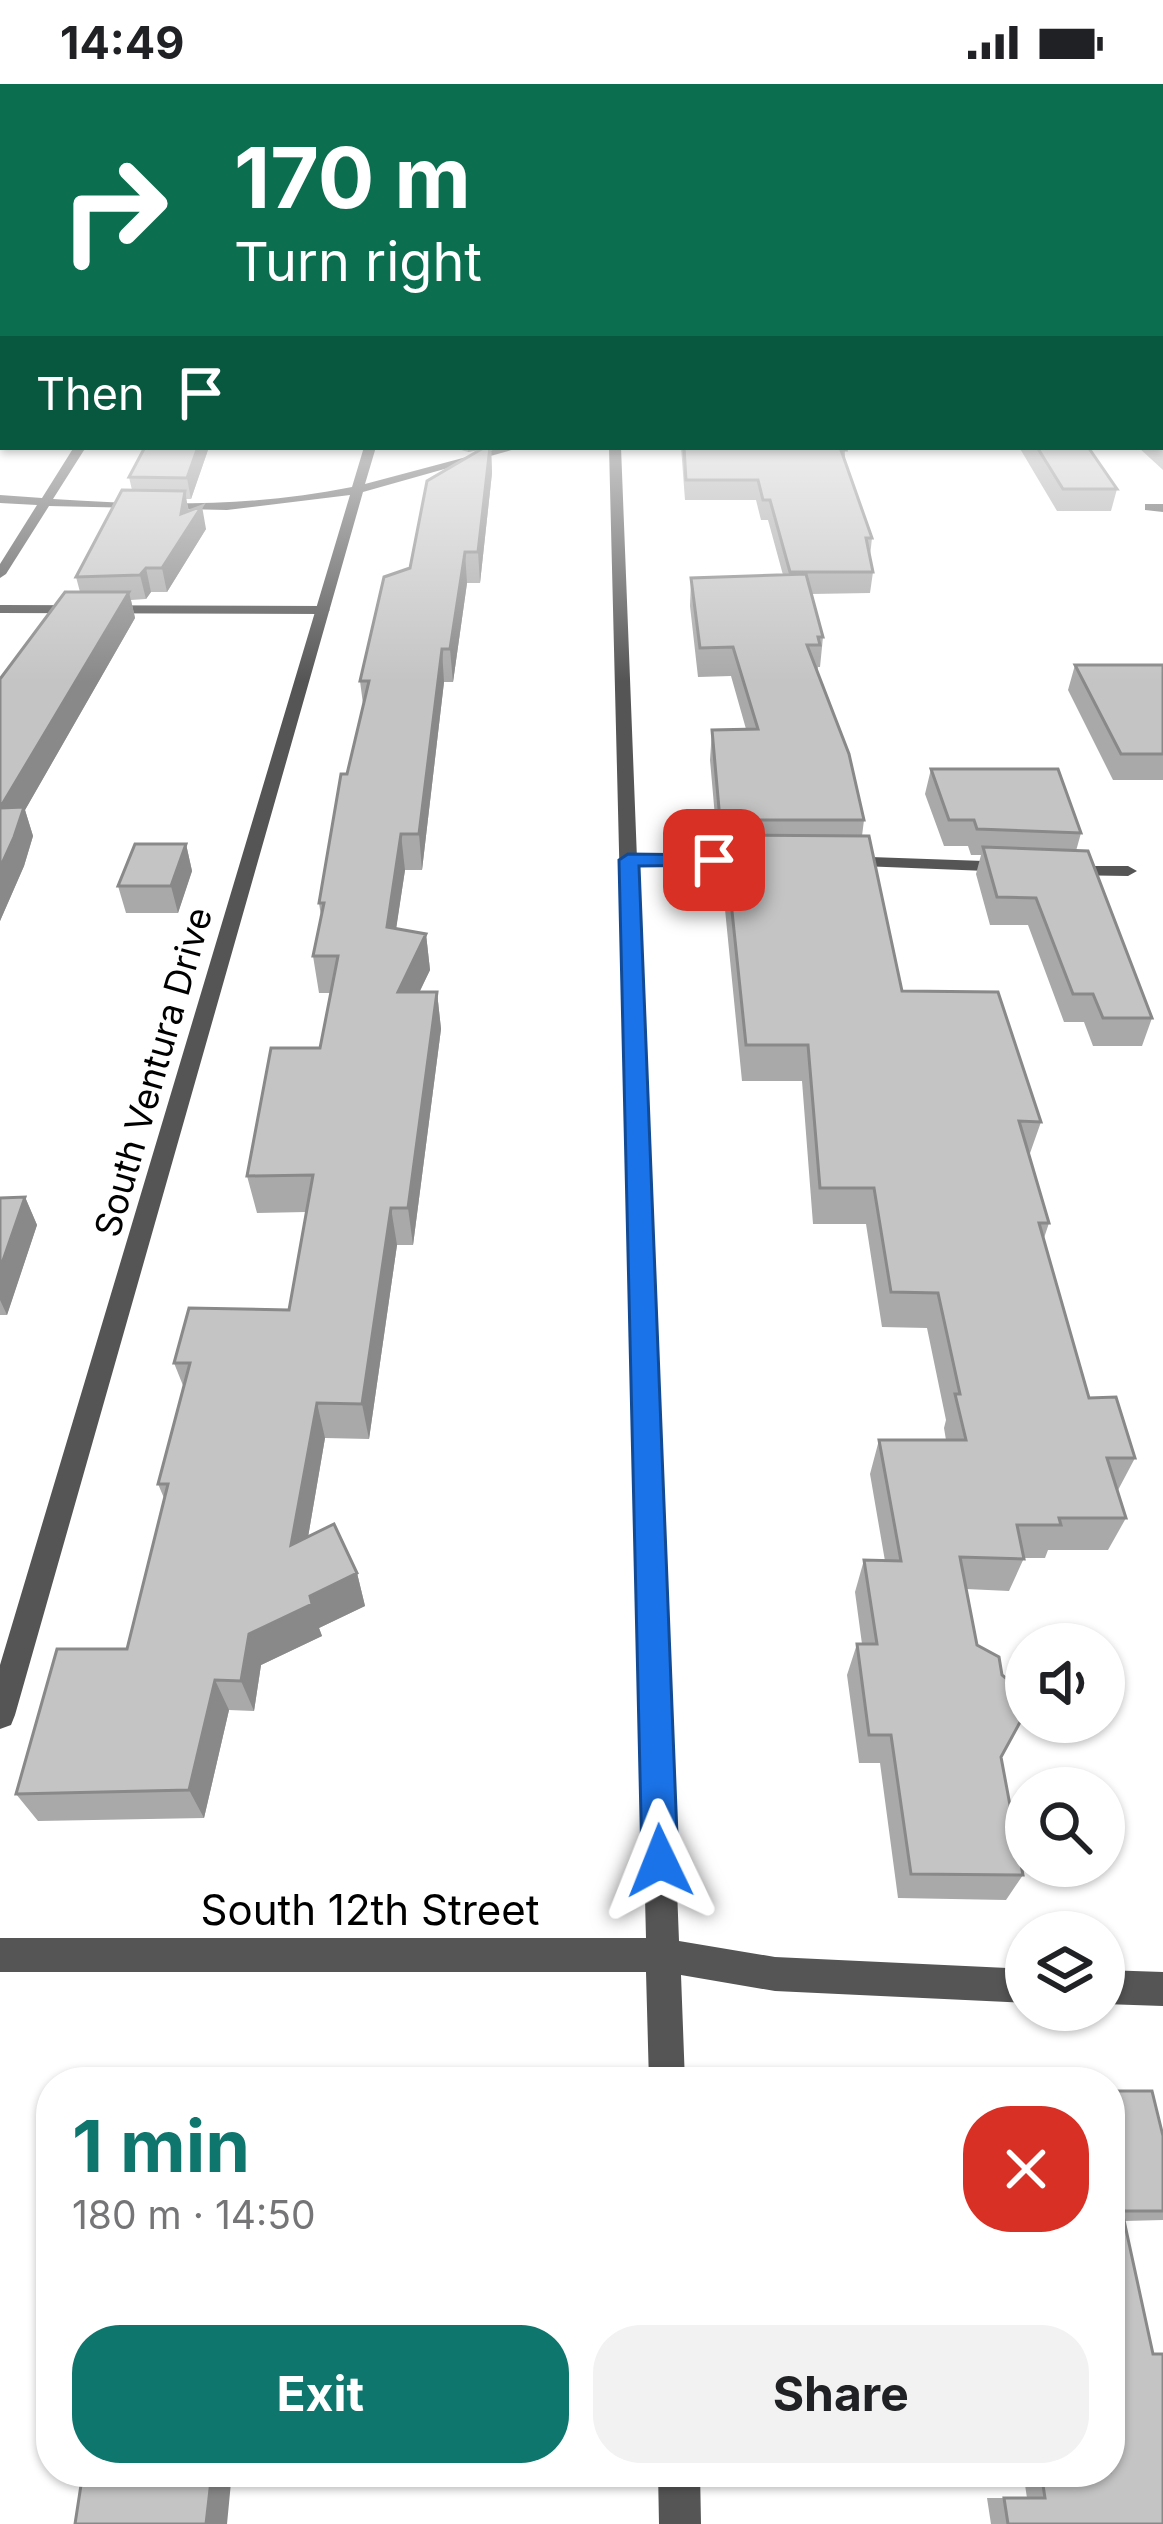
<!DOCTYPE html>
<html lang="en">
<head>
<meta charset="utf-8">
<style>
  body { margin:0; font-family:Inter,sans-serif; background:#f2f2f2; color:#202124; height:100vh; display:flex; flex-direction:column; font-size:45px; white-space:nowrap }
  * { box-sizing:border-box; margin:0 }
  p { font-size:39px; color:#757577 }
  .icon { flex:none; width:66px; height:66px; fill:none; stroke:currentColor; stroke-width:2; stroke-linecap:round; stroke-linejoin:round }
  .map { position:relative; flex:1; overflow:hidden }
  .side { position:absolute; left:36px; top:1983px; width:1089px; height:420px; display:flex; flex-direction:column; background:#fff; border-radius:48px; box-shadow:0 3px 9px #0004 }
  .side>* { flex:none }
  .banner { position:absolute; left:0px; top:0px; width:1164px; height:366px; box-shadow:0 3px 9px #0004; background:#0b6e4f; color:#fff; overflow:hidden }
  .tools { position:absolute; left:1005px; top:1539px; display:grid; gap:24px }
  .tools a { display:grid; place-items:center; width:120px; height:120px; border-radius:50%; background:#fff; box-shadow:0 3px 9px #0004; font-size:60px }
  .pin { position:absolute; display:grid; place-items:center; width:102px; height:102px; color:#fff; margin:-51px; border-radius:24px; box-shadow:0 6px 18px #0006 }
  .me { position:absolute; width:132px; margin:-66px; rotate:358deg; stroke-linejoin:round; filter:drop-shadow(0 0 9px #0008) }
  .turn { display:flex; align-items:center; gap:42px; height:252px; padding:0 36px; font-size:54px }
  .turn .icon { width:156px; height:156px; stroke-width:2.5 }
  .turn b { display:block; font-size:84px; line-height:102px }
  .then { display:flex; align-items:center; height:114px; padding:0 36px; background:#0003; gap:24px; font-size:45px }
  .round { display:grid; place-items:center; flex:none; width:126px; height:126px; border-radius:48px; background:#f2f2f2 }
  .summary { display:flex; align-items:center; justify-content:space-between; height:204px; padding:0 36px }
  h1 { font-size:72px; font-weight:700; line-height:90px; color:#0f766e }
  .button { display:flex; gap:24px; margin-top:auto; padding:24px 36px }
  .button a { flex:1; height:138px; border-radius:48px; background:#0f766e; color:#fff; font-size:48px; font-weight:700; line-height:138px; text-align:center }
  .button a+a { background:#f2f2f2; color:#202124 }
  .status { display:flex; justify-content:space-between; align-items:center; height:84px; padding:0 60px; background:#fff; direction:ltr }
  .status svg { height:33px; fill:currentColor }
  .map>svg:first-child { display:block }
</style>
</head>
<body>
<div class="status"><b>14:49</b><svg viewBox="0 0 49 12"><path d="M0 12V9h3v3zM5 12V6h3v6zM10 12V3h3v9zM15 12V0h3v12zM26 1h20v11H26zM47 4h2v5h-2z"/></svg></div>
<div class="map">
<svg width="1163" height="2440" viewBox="0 0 1163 2440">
  <rect width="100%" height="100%" fill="#fff"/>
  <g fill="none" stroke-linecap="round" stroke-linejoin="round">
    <path fill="#555" fill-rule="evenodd" d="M 1145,420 L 1163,420 L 1163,428 L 1145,426 Z
      M 0,521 L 323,522 L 330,526 L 323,530 L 0,529 Z
      M 628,771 L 754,772 L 763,777 L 754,782 L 622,780 L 619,776 Z
      M 842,772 L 1012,778 L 1021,783 L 1012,788 L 836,781 L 833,777 Z
      M 1058,782 L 1128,782 L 1137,787 L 1128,792 L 1064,791 L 1055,786 Z"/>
    <path fill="#555" fill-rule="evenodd" d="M 74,363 L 86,363 L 53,415 C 154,422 253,423 352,403 L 364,363 L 376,363 L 365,400 L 504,363 L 522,363 L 363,408 L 15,1631 L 11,1641 L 0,1645 L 0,1581 L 350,411 L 227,426 L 49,422 L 6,490 L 0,494 L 0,480 L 37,421 L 0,419 L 0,411 L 42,414 Z
      M 609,363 L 621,363 L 679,1857 L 775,1873 L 1026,1885 L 1026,1919 L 775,1907 L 681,1891 L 685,1998 L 649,1998 L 646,1888 L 0,1888 L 0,1854 L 646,1854 Z
      M 1104,1886 L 1163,1888 L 1163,1922 L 1104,1920 Z
      M 658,2388 L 700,2388 L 701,2440 L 659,2440 Z"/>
  </g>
  <path fill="#a9a9a9" d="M 1161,320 L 1163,320 L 1163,386 L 1138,363 L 1161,363 Z
    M 209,363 L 191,415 L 186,415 L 189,427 L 206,445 L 167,508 L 151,508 L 146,515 L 131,516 L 135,534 L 25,726 L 33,752 L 24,782 L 0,837 L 0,595 L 80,508 L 76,493 L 132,406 L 129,393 Z
    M 451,363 L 494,363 L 491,364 L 492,389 L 480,499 L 467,499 L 453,598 L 444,598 L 422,786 L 405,786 L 396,844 L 426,850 L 430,886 L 419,908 L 437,908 L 441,945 L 413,1161 L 397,1161 L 369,1355 L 325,1354 L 308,1453 L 357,1489 L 365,1522 L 319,1544 L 322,1552 L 261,1581 L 254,1627 L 229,1626 L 204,1734 L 38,1737 L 16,1710 L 127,1565 L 164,1414 L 158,1400 L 184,1304 L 174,1279 L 289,1226 L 306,1128 L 257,1129 L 247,1092 L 320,964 L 330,909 L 319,909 L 313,872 L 321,832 L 319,819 L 363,620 L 360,597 L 410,484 L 481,365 L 468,368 Z
    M 681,363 L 845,363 L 845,375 L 872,454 L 870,472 L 873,488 L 870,509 L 811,510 L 823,553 L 820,583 L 818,583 L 817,588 L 864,736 L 862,752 L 902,907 L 1041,1038 L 1029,1072 L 1049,1139 L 1044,1154 L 1089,1314 L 1135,1374 L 1117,1408 L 1126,1434 L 1108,1466 L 1048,1466 L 1045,1474 L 1024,1474 L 1009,1507 L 966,1505 L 1023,1791 L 1006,1816 L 898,1814 L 880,1679 L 859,1679 L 847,1591 L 857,1560 L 862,1560 L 855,1508 L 864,1476 L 885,1477 L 870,1390 L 879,1356 L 946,1356 L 944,1344 L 946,1336 L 927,1244 L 882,1243 L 866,1140 L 813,1140 L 802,997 L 742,997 L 721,785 L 723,767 L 718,767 L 710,676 L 712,646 L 746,645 L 731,592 L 698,593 L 690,522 L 691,494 L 783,491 L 768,436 L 761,436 L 756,416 L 685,416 Z
    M 1019,363 L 1088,363 L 1117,405 L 1111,427 L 1057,427 Z
    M 1075,581 L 1163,581 L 1163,696 L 1113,696 L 1068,606 Z
    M 931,685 L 1081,749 L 1076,767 L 1152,934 L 1142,962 L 1093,962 L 1084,938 L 1064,938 L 1028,841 L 990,841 L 976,790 L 981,771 L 971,771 L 968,762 L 944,762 L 925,710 Z
    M 186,760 L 192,787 L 178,829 L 126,829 L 118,802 Z
    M 25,1113 L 37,1141 L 7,1231 L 0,1231 L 0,1114 Z
    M 1110,2007 L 1163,2052 L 1163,2136 L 1124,2137 L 1163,2440 L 991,2440 L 987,2414 L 1027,2414 L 1023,2388 L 1110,2388 Z"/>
  <path fill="#898989" d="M 3,293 L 3,319 L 0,323 L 0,296 Z
    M 198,363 L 209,363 L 191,415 L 187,394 Z
    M 468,363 L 494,363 L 491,364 L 492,389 L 480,499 L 478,468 L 490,364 L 468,368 Z
    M 185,407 L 189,430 L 202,422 L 206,445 L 167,508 L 162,484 L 181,430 Z
    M 465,468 L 467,499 L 453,598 L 450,565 Z
    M 146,484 L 151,508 L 146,515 L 140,491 Z
    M 129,508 L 135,534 L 25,726 L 33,752 L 24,782 L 0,837 L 0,724 Z
    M 442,565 L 444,598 L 422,786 L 419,750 Z
    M 401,750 L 405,786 L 391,879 L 387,843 Z
    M 186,760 L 192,787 L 178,829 L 171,802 Z
    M 426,850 L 430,886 L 402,945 L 398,908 Z
    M 437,908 L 441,945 L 413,1161 L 408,1124 Z
    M 25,1113 L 37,1141 L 7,1231 L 0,1216 L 0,1185 Z
    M 391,1124 L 397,1161 L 369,1355 L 362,1320 Z
    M 317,1319 L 325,1354 L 301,1494 L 291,1461 Z
    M 357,1489 L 365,1522 L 319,1544 L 322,1552 L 261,1581 L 254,1627 L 241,1597 L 249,1550 L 310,1512 Z
    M 215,1596 L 229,1626 L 204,1734 L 189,1706 Z
    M 212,2388 L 232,2388 L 227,2440 L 206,2440 Z"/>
  <path fill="#c4c4c4" stroke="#898989" stroke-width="3" d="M 0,256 L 3,256 L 3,293 L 0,296 Z
    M 1161,320 L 1163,320 L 1163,363 L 1161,361 Z
    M 145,363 L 198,363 L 187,394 L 129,393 Z
    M 485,363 L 490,363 L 478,468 L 465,468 L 450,565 L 442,565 L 419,750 L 401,750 L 387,843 L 426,850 L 398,908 L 437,908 L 408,1124 L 391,1124 L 362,1320 L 317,1319 L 291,1461 L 334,1440 L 357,1489 L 310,1512 L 312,1520 L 249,1550 L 241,1597 L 215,1596 L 189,1706 L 16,1710 L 57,1565 L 127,1565 L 168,1400 L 158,1400 L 190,1279 L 174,1279 L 189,1224 L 289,1226 L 313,1091 L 247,1092 L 271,964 L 320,964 L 338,872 L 313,872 L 324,819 L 319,819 L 341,690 L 347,690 L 369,597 L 360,597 L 384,493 L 410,484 L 427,397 Z
    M 684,363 L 845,363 L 846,366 L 841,366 L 872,454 L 866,454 L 873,488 L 790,488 L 770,416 L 763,416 L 758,396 L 686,396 Z
    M 1037,363 L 1088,363 L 1117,405 L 1063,405 Z
    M 122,406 L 185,407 L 181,430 L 202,422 L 162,484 L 146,484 L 140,491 L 76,493 Z
    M 806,490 L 823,553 L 818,553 L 820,561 L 807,561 L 849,670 L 864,736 L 720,736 L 712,646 L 758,645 L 733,563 L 700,564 L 691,494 Z
    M 65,508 L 129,508 L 0,724 L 24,723 L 14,753 L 0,784 L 0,595 Z
    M 1075,581 L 1163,581 L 1163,670 L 1121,670 Z
    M 931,685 L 1058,685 L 1081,749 L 977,745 L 974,736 L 949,736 Z
    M 724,751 L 869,752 L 902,907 L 998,908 L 1041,1038 L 1019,1037 L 1049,1139 L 1039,1139 L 1089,1314 L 1116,1313 L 1135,1374 L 1107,1374 L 1126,1434 L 1059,1434 L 1061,1441 L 1017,1441 L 1024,1475 L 960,1473 L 977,1561 L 999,1573 L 1002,1591 L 1020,1606 L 1025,1629 L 1001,1673 L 1023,1791 L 911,1790 L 891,1651 L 869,1651 L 857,1560 L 877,1560 L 864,1476 L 901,1477 L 879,1356 L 966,1356 L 955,1310 L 960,1310 L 938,1209 L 891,1208 L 874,1104 L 820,1104 L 808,961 L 746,961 Z
    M 135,760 L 186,760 L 171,802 L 118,802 Z
    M 983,763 L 1088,767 L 1152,934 L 1103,934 L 1093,910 L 1073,910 L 1036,814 L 997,813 Z
    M 25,1113 L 0,1185 L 0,1114 Z
    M 1110,2007 L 1152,2007 L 1163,2052 L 1163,2127 L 1122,2127 L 1153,2270 L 1163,2270 L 1163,2440 L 1008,2440 L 1004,2414 L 1045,2414 L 1041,2388 L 1110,2388 Z
    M 83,2388 L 212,2388 L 206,2440 L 75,2440 Z"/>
  <linearGradient id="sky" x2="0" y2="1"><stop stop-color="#8cadcc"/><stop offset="0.43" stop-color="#fff"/><stop offset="1" stop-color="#fff" stop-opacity="0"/></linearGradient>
  <rect width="1163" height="598" fill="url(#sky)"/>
  <path fill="#1a73e8" stroke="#114b97" stroke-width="3" d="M 714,771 L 724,776 L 721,781 L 639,782 L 678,1777 L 673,1790 L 660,1795 L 647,1790 L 642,1777 L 619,776 L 628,770 Z"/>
  <g text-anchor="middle" stroke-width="9" stroke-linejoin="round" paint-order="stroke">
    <g font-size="36" fill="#000" stroke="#fff">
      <text transform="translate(153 988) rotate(-74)" y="13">South Ventura Drive</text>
    </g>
    <g font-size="42" fill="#000" stroke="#fff">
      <text x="370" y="1841">South 12th Street</text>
    </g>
  </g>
</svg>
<div class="tools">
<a><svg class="icon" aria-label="sound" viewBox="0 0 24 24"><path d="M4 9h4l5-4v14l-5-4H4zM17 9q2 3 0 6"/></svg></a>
<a><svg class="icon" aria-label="search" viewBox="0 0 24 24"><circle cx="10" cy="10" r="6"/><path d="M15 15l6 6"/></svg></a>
<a><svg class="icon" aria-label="layers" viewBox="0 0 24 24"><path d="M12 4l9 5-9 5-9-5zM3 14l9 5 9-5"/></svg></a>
</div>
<div class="pin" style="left:714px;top:776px;background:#d93025"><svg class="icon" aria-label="arrive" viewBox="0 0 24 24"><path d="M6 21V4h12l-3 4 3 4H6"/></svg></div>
<svg class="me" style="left:660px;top:1777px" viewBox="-20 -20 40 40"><path d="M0-17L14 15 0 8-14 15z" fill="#1a73e8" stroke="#fff" stroke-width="4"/></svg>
<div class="banner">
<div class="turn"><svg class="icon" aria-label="right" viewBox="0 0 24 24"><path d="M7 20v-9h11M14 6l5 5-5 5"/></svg><div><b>170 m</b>Turn right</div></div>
<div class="then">Then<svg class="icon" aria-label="arrive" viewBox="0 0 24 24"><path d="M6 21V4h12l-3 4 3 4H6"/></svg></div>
</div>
<section class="side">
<div class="summary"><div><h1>1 min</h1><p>180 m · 14:50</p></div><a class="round" style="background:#d93025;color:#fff"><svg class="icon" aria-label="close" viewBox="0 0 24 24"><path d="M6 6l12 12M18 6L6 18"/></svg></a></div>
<div class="button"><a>Exit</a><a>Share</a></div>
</section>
</div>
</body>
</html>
